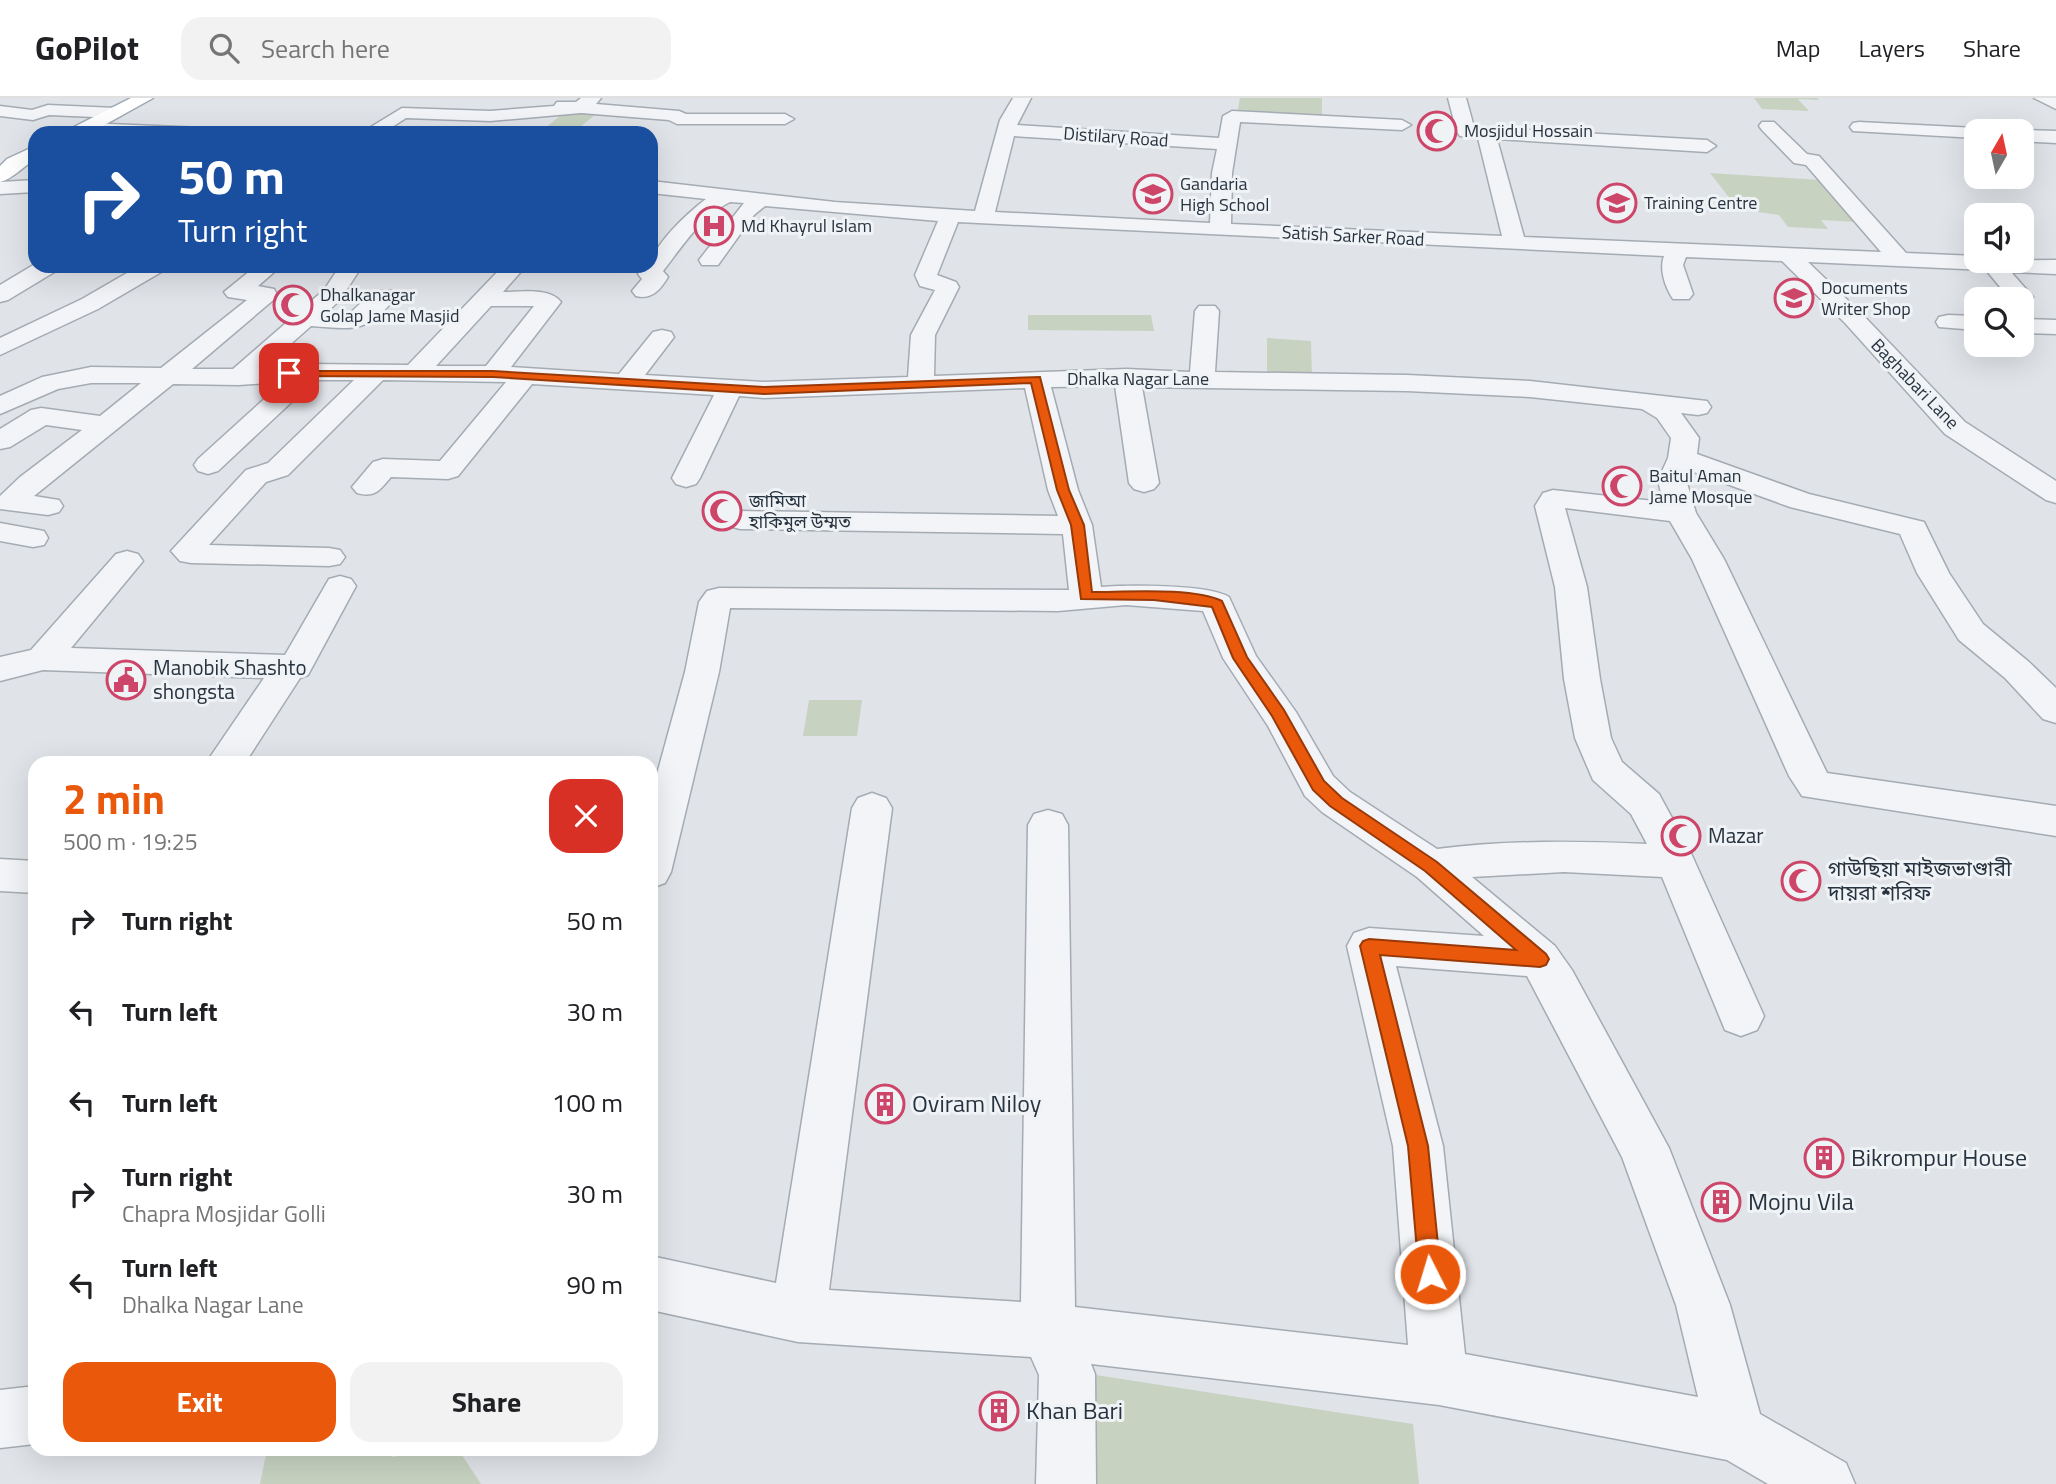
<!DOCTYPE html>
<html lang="en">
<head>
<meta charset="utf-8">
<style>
  body { margin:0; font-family:"Titillium Web","Noto Sans Bengali",sans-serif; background:#f2f2f2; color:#202124; height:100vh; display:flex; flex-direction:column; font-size:26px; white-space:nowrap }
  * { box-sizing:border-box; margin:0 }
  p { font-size:23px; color:#757577 }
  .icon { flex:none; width:38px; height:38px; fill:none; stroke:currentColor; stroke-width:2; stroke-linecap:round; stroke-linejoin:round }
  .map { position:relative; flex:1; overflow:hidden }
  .sheet { position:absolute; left:28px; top:658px; width:630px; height:700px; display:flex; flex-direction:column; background:#fff; border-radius:21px; box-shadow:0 7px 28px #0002 }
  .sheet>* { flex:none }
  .guide { position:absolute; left:28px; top:28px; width:630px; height:147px; border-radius:21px; box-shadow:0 7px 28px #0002; background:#1a4fa0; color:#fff; overflow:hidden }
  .needle { width:46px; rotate:9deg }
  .buttons { position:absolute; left:1964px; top:21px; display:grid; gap:14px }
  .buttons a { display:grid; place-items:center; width:70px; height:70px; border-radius:14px; background:#fff; box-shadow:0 7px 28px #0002; font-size:35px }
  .pin { position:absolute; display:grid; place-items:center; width:60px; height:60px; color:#fff; margin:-30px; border-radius:14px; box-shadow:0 4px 10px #0006 }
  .me { position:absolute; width:77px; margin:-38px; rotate:355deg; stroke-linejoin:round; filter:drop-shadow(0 0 5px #0008) }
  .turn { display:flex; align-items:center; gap:24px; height:147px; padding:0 35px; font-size:32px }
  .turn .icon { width:91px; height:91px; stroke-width:2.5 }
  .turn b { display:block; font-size:49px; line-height:60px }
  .round { display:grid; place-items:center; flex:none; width:74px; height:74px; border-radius:21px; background:#f2f2f2 }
  .overview { display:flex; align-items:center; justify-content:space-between; height:119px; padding:0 35px }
  h1 { font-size:42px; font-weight:700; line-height:52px; color:#ea580c }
  .primary-button { display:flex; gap:14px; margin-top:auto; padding:14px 35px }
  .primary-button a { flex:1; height:80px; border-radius:21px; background:#ea580c; color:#fff; font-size:28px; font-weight:700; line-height:80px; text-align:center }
  .primary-button a+a { background:#f2f2f2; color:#202124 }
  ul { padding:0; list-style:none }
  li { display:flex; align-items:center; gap:21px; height:91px; padding:0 35px }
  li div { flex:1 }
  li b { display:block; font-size:26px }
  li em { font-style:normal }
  header { display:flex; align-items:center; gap:42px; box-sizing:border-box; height:98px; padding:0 35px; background:#fff; border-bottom:2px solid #e0e0e0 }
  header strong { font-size:33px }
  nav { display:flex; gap:38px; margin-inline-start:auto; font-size:24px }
  .search { width:490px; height:63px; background:#f2f2f2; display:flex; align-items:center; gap:18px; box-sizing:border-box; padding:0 24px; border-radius:21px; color:#757577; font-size:26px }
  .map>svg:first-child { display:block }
</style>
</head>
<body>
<header>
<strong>GoPilot</strong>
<div class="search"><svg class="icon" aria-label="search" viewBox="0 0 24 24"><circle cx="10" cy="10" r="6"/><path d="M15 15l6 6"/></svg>Search here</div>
<nav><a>Map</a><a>Layers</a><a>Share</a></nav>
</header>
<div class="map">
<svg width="2056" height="1386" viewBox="0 0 2056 1386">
  <rect width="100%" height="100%" fill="#e0e4e9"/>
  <path fill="#c7d2c1" d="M 1240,0 L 1322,0 L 1322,21 L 1237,16 Z
    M 1754,0 L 1817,0 L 1819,2 L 1798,1 L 1809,13 L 1762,11 Z
    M 566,13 L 597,15 L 573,35 L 539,35 Z
    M 1710,75 L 1820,82 L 1856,124 L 1821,122 L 1828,131 L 1788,129 L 1779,117 L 1738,111 Z
    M 1028,217 L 1151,217 L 1154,233 L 1028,232 Z
    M 1267,240 L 1311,243 L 1312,280 L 1267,276 Z
    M 809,602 L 862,602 L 857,638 L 803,638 Z
    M 1096,1277 L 1413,1326 L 1419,1386 L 1097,1386 Z
    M 267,1351 L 384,1351 L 393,1359 L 429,1351 L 458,1351 L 481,1386 L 260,1386 Z"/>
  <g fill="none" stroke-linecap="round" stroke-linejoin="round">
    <defs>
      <path id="minor" d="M 581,0 L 601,0 L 596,6 L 679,13 L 686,16 L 785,16 L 794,21 L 785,26 L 677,26 L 669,22 L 581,15 L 490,23 L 406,20 L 383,35 L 361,35 L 402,10 L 490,13 L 554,8 L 557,4 L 576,4 Z
        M 1013,0 L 1031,0 L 1017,27 L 1219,40 L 1223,18 L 1232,13 L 1402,22 L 1411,27 L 1402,32 L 1240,24 L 1232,75 L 1231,126 L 1502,138 L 1478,40 L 1460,38 L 1457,34 L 1448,0 L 1466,0 L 1474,29 L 1707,42 L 1716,48 L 1707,54 L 1497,41 L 1524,139 L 1881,154 L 1806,67 L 1794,65 L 1762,32 L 1759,28 L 1762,24 L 1774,24 L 1807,56 L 1819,58 L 1906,155 L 1976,158 L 1976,163 L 2056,162 L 2056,176 L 2011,174 L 2033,199 L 2029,204 L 2021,206 L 2021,201 L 2010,201 L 1986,172 L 1808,164 L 1861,215 L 1965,324 L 2056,383 L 2056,405 L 2046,402 L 1945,336 L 1845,225 L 1782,163 L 1686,159 L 1683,167 L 1693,196 L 1689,201 L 1673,201 C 1665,189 1659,171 1664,158 L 958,124 L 937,177 L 956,184 L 959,189 L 935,237 L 934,278 L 1127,271 L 1190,274 L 1195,213 L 1199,208 L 1215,208 L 1219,213 L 1215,274 L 1407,277 L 1530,283 L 1707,303 L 1711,309 L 1707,315 L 1698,317 L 1681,315 L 1699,340 L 1697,356 L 1809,396 L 1924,424 L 1949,475 L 1983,526 L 2029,564 L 2056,590 L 2056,625 L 2043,621 L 2005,580 L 1959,542 L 1917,475 L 1900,436 L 1790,409 L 1691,373 L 1686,382 L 1696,415 L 1724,461 L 1827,675 L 2056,708 L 2056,738 L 1802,698 L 1789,678 L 1692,461 L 1670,423 L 1565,410 L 1587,489 L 1600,581 L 1611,640 L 1622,664 L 1659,696 L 1690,753 L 1764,918 L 1757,932 L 1741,938 L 1725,932 L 1662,779 L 1564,774 L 1472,779 L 1555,848 L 1572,872 L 1669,1050 L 1730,1207 L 1760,1316 L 1846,1365 L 1855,1386 L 1768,1386 L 1727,1362 L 1439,1307 L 1091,1266 L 1095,1276 L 1096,1386 L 1036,1386 L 1039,1277 L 1031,1259 L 798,1244 L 651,1212 L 651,1158 L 776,1185 L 852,710 L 858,700 L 872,695 L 886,700 L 892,710 L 829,1192 L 1021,1204 L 1028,727 L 1034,716 L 1048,712 L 1062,716 L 1068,727 L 1075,1209 L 1408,1247 L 1393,1048 L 1347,848 L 1354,835 L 1369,830 L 1484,838 L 1417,779 L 1322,714 L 1305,698 L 1268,628 L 1223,560 L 1203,513 L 1126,507 L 1058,513 L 730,510 L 719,574 L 671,774 L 665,785 L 651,790 L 651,698 L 685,574 L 699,504 L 707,493 L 719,490 L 1069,492 L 1063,436 L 740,431 L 729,428 L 725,422 L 729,416 L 740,413 L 1058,418 L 1048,392 L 1025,290 L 764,300 L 739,298 L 700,380 L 696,386 L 686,389 L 676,386 L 672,380 L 714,297 L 532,286 L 458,378 L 448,381 L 391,379 C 380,392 375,400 357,395 L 352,389 L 373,364 L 383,361 L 440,363 L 506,284 L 383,282 L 288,377 L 266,384 L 209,447 L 329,450 L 340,452 L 345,459 L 340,466 L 329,468 L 191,465 L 180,463 L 171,453 L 246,372 L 268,365 L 354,282 L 315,282 L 218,373 L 208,376 L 198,373 L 194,367 L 198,361 L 283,284 L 239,287 L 173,286 L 34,398 L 59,402 L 63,408 L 59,414 L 48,417 L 0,411 L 0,398 L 20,379 L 82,332 L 46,327 L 10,349 L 0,351 L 0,331 L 31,312 L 41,310 L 100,318 L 141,285 L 91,285 L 58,291 L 0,316 L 0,298 L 42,279 L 91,269 L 161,270 L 247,202 L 228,199 L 224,194 L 256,168 L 281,168 L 258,188 L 274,191 L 278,198 L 192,271 L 233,271 L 324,192 L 340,168 L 362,168 L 340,202 L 326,215 L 349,216 C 362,205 374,189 392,193 L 396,198 C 369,236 352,231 311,228 L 265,269 L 308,266 L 408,267 L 503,168 L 526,168 L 503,194 C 520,194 550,189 561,204 L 511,269 L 619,276 L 653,234 L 662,232 L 671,234 L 674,239 L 645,277 L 764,284 L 908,279 L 911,237 L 935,192 L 920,188 L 915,177 L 938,123 L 765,108 L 754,117 L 718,167 L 702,167 L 699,162 L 744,105 L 730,104 C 701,118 682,149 663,173 L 668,179 C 660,192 652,202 636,198 L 632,193 L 642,181 L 638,176 L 644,168 L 651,168 C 651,148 690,113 706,101 L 651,95 L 651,83 L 835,104 L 975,113 L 1000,22 ZM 1014,38 L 1217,51 L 1212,75 L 1210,125 L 995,114 ZM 491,208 L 534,208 L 486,268 L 436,268 ZM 1115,288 L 1129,385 L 1134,391 L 1144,394 L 1154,391 L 1159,385 L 1142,289 L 1407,293 L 1530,299 L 1642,311 L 1657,320 L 1671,340 L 1668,360 L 1658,382 L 1663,404 L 1553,392 L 1543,395 L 1535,408 L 1555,489 L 1564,581 L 1575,640 L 1593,682 L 1631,716 L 1647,746 C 1576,743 1508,742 1437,751 L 1350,694 L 1333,678 L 1296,614 L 1256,558 L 1229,499 C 1209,486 1126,487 1101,489 L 1092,427 L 1078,392 L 1051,289 ZM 1396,868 L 1527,878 L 1622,1059 L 1676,1207 L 1698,1299 L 1465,1256 L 1443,1048 Z
        M 2034,0 L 2056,0 L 2056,11 Z
        M 48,7 L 116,10 L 125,15 L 116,20 L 49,17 L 33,22 L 0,18 L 0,8 L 32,12 Z
        M 1859,24 L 1976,30 L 1984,33 L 1976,33 L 1976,40 L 1853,33 L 1850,29 L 1853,25 Z
        M 87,25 L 202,30 L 211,35 L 81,34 L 78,30 Z
        M 2021,32 L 2056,33 L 2056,45 L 2021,43 L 2021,33 L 2014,33 Z
        M 35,82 L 35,94 L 0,96 L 0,84 Z
        M 35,166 L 59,168 L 56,173 L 8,202 L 0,204 L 0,187 Z
        M 139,168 L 166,168 L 163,173 L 98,211 L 0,257 L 0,240 L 82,201 Z
        M 1948,217 L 1976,218 L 1976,232 L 1939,229 L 1936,224 L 1939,219 Z
        M 2021,221 L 2056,222 L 2056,236 L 2021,235 Z
        M 0,425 L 44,433 L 48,440 L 44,447 L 33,449 L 0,443 Z
        M 127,453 L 138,456 L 143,463 L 71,550 L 285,557 L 329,481 L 340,478 L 351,481 L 356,488 L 308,577 L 300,580 L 245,665 L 206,665 L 264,580 L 43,572 L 0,583 L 0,559 L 31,552 L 116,456 Z
        M 0,761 L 35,763 L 35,795 L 0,793 Z
        M 35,1288 L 35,1346 L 0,1350 L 0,1292 Z"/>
      <path id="major" d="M 131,0 L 153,0 L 90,35 L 67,35 L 70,31 Z
        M 35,48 L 35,62 C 23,68 13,81 0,84 L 0,68 L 7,61 Z"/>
    </defs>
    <use href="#minor" stroke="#a5abb3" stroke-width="3"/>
    <use href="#major" stroke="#9faab4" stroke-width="3"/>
    <use href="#minor" fill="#f2f4f7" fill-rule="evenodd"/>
    <use href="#major" fill="#fff" fill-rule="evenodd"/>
  </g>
  <path fill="#ea580c" stroke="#983908" stroke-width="2" d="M 285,273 L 493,273 L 764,289 L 1040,279 L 1069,392 L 1084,427 L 1092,494 C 1126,494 1193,489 1222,503 L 1247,559 L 1284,612 L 1324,683 L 1342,700 L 1437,764 L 1546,856 L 1549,861 L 1546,867 L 1540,869 L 1380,857 L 1428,1048 L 1441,1176 L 1438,1184 L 1430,1187 L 1422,1184 L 1419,1176 L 1408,1048 L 1360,848 L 1363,843 L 1369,841 L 1516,852 L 1425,773 L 1330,708 L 1313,692 L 1272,618 L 1233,560 L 1212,509 L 1154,502 L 1081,501 L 1071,427 L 1057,392 L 1031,285 L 764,296 L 493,279 L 289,278 L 283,275 Z"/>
  <defs>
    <symbol id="mosque-ring" viewBox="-11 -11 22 22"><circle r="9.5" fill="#eff3f6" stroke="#cd4568" stroke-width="1.5"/><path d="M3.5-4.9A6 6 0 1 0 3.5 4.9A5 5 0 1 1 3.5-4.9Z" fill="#cd4568"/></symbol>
    <symbol id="school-ring" viewBox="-11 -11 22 22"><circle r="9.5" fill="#eff3f6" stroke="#cd4568" stroke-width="1.5"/><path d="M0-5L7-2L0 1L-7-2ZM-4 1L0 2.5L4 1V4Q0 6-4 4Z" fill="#cd4568"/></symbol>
    <symbol id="hospital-ring" viewBox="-11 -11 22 22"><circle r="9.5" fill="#eff3f6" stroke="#cd4568" stroke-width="1.5"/><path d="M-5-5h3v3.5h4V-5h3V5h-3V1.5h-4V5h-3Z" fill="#cd4568"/></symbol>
    <symbol id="university-ring" viewBox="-11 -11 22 22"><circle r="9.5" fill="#eff3f6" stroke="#cd4568" stroke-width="1.5"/><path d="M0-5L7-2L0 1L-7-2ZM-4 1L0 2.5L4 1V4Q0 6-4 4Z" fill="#cd4568"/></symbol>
    <symbol id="civic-ring" viewBox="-11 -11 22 22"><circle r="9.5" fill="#eff3f6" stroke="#cd4568" stroke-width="1.5"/><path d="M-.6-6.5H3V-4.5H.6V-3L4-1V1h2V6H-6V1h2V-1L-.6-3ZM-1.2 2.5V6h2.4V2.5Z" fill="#cd4568"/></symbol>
    <symbol id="building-ring" viewBox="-11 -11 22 22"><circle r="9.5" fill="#eff3f6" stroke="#cd4568" stroke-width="1.5"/><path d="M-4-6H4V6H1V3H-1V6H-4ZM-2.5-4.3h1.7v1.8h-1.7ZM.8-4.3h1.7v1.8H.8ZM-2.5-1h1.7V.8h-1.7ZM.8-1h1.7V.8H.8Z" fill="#cd4568"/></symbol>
  </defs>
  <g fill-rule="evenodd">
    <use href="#mosque-ring" x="1415" y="11" width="44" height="44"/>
    <use href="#school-ring" x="1131" y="74" width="44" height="44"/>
    <use href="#school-ring" x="1595" y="83" width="44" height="44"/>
    <use href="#hospital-ring" x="692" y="106" width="44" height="44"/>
    <use href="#university-ring" x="1772" y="178" width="44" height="44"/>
    <use href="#mosque-ring" x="271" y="185" width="44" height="44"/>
    <use href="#mosque-ring" x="1600" y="366" width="44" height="44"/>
    <use href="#mosque-ring" x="700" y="391" width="44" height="44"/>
    <use href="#civic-ring" x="104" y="560" width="44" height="44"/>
    <use href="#mosque-ring" x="1659" y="716" width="44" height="44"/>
    <use href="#mosque-ring" x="1779" y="761" width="44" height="44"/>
    <use href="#building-ring" x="863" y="984" width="44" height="44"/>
    <use href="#building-ring" x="1802" y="1038" width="44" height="44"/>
    <use href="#building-ring" x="1699" y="1082" width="44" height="44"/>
    <use href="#building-ring" x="977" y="1291" width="44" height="44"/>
  </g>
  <g text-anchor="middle" stroke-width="6" stroke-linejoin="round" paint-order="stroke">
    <g font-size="18" fill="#283340" stroke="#eff3f6" text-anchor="start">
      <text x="1464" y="39">Mosjidul Hossain</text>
      <text x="1180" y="92">Gandaria<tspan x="1180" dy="21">High School</tspan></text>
      <text x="1644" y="111">Training Centre</text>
      <text x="741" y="134">Md Khayrul Islam</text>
      <text x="1821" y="196">Documents<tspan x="1821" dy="21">Writer Shop</tspan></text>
      <text x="320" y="203">Dhalkanagar<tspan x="320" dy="21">Golap Jame Masjid</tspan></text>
      <text x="1649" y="384">Baitul Aman<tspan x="1649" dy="21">Jame Mosque</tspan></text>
      <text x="749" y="409">জামিআ<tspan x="749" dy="21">হাকিমুল উম্মত</tspan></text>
    </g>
    <g font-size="18" fill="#283340" stroke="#eff3f6">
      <text transform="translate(1116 39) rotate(4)" y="6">Distilary Road</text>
      <text transform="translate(1353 138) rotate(3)" y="6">Satish Sarker Road</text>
      <text x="1138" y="287">Dhalka Nagar Lane</text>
      <text transform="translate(1915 286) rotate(46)" y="6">Baghabari Lane</text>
    </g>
    <g font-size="21" fill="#283340" stroke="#eff3f6" text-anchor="start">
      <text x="153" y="577">Manobik Shashto<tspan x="153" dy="24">shongsta</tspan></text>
      <text x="1708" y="745">Mazar</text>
      <text x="1828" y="778">গাউছিয়া মাইজভাণ্ডারী<tspan x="1828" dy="24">দায়রা শরিফ</tspan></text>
    </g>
    <g font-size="24" fill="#283340" stroke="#eff3f6" text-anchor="start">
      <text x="912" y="1014">Oviram Niloy</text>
      <text x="1851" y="1068">Bikrompur House</text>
      <text x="1748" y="1112">Mojnu Vila</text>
      <text x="1026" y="1321">Khan Bari</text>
    </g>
  </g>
</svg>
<div class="buttons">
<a><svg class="needle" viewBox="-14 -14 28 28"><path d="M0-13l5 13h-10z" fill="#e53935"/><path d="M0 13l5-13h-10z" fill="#757577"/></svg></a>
<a><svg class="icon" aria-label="sound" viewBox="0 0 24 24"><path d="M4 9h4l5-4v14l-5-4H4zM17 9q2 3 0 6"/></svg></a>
<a><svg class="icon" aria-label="search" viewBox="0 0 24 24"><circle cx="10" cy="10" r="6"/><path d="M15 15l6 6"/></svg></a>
</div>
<div class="pin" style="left:289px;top:275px;background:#d93025"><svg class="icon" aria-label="arrive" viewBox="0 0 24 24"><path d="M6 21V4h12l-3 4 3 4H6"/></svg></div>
<svg class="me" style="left:1430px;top:1176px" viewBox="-20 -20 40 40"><circle r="17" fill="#ea580c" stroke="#fff" stroke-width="3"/><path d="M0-11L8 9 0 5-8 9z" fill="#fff"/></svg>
<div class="guide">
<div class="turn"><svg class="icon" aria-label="right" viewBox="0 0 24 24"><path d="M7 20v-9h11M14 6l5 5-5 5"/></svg><div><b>50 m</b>Turn right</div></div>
</div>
<section class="sheet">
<div class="overview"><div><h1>2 min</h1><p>500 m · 19:25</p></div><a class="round" style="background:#d93025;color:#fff"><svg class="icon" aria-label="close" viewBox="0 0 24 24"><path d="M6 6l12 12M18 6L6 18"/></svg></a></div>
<ul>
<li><svg class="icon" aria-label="right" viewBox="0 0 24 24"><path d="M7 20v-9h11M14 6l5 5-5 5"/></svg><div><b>Turn right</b></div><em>50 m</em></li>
<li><svg class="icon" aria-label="left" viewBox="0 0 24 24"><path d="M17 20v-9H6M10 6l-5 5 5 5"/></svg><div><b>Turn left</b></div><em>30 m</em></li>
<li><svg class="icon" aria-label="left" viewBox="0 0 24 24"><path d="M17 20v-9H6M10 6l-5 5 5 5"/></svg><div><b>Turn left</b></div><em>100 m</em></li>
<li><svg class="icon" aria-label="right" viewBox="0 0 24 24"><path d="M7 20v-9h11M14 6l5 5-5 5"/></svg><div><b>Turn right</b><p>Chapra Mosjidar Golli</p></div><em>30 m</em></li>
<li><svg class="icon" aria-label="left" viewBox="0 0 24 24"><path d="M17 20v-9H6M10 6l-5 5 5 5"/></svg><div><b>Turn left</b><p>Dhalka Nagar Lane</p></div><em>90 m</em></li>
</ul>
<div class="primary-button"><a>Exit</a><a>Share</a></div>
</section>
</div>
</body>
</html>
